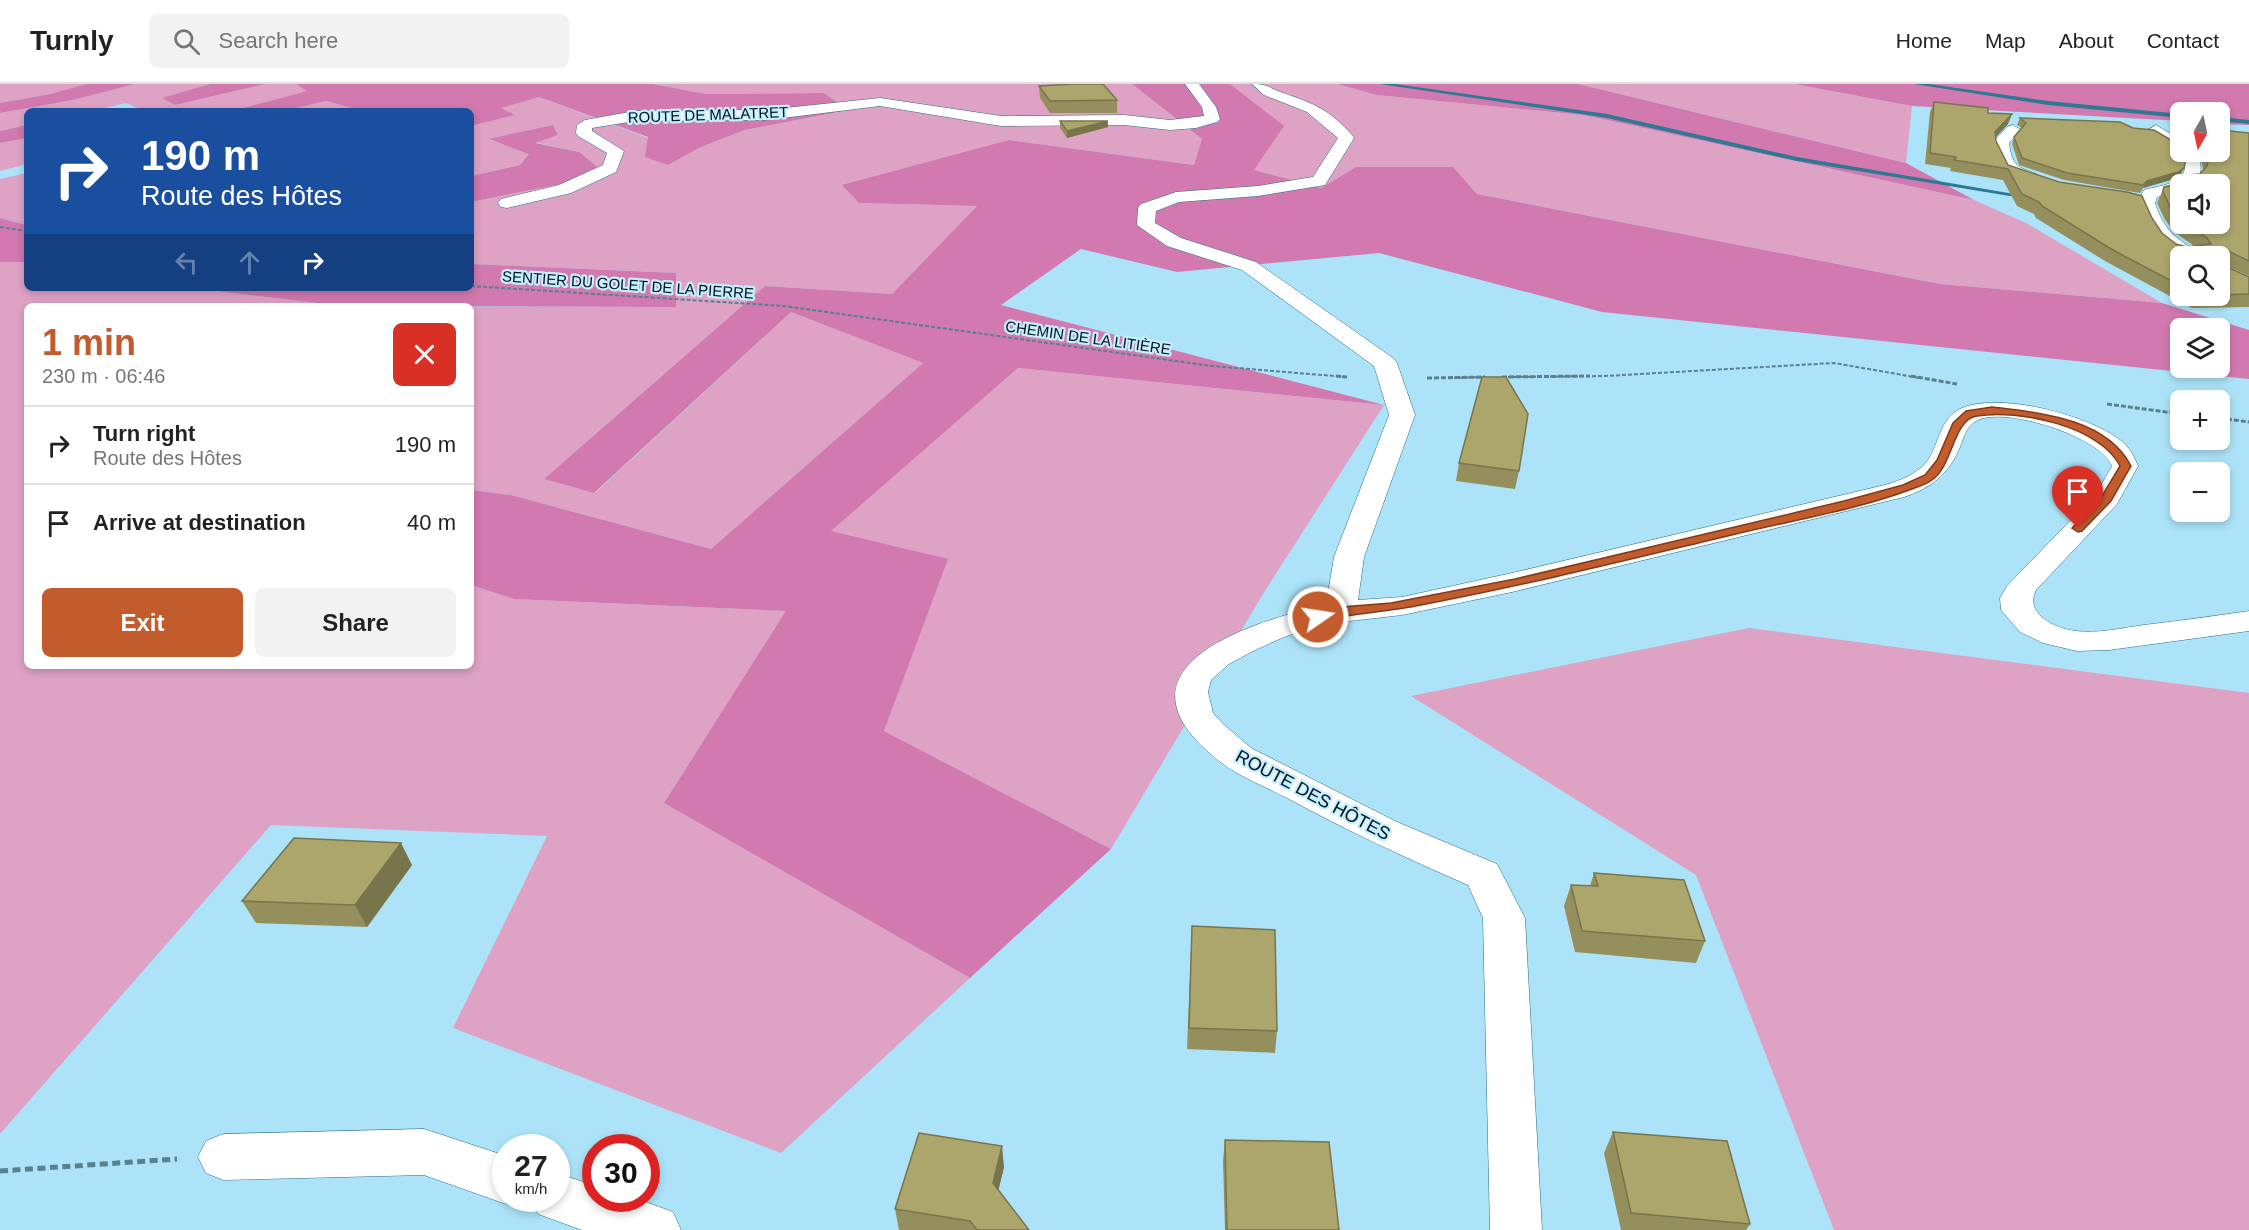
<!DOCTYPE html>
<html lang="en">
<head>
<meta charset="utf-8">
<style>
  body { margin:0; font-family:Arial,sans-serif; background:#f2f2f2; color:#222; height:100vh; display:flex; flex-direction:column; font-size:22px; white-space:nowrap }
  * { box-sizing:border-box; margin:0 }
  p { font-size:20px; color:#767676 }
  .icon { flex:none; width:33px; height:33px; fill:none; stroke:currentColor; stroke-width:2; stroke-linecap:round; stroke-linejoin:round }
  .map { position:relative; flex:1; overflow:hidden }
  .drawer { position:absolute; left:24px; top:219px; width:450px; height:366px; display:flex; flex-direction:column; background:#fff; border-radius:9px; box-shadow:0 3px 9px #0003 }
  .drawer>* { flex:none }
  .top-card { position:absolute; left:24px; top:24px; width:450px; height:183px; border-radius:9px; box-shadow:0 3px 9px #0003; background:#1a4fa0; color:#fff; overflow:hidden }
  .needle { width:39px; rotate:189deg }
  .controls { position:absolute; left:2170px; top:18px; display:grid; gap:12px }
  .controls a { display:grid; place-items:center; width:60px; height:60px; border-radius:9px; background:#fff; box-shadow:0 3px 9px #0003; font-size:30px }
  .speed { position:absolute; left:492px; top:1050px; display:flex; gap:12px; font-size:30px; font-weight:700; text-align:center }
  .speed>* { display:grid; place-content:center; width:78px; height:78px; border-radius:50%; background:#fff; box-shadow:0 3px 9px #0003; line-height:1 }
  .speed small { font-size:15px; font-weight:400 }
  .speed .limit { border:9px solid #d22; background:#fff; color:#111 }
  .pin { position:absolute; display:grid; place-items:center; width:51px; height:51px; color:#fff; margin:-62px -26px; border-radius:50% 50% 50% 0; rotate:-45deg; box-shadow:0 0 6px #0007 }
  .pin .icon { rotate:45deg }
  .me { position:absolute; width:66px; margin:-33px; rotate:77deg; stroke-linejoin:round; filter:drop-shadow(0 0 4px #0008) }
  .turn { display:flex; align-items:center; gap:21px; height:126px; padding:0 18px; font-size:27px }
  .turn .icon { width:78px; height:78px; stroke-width:2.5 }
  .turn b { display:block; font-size:42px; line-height:51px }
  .lanes { display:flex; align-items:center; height:57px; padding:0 18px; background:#0003; justify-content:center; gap:30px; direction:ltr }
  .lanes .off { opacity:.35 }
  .round { display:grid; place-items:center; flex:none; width:63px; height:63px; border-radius:9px; background:#f2f2f2 }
  .head { display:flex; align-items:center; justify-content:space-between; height:102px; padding:0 18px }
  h1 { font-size:36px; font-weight:700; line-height:45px; color:#c25c2c }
  .button { display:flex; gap:12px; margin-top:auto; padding:12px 18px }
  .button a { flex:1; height:69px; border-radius:9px; background:#c25c2c; color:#fff; font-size:24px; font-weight:700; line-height:69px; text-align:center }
  .button a+a { background:#f2f2f2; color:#222 }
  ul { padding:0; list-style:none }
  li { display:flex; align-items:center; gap:18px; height:78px; padding:0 18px; border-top:2px solid #e0e0e0 }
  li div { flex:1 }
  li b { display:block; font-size:22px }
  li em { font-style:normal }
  header { display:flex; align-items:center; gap:36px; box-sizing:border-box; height:84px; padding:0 30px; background:#fff; border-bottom:2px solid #e0e0e0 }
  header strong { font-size:28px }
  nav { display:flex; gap:33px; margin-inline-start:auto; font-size:21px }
  .search { width:420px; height:54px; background:#f2f2f2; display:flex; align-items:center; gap:15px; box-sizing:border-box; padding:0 21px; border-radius:9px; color:#767676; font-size:22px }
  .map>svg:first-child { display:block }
</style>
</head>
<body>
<header>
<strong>Turnly</strong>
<div class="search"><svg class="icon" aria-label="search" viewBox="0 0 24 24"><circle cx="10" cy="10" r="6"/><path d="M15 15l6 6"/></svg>Search here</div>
<nav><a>Home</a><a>Map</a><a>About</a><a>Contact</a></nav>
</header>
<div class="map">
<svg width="2249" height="1146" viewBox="0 0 2249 1146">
  <rect width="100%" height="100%" fill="#ace3f8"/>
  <path fill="#dea2c5" d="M 0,0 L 86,0 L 50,10 L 0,19 Z
    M 135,0 L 210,0 L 163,14 L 175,21 L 266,0 L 296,0 L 308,7 L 231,27 L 145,27 L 126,19 L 91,27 L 27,27 L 27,41 L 0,47 L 0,29 L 73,16 Z
    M 653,0 L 1132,0 L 1202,55 L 1194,81 L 1009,56 L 859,119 L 977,122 L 892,210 L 765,202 L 544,395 L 595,409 L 791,228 L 923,279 L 711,465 L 511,411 L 471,406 L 471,223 L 675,223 L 676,189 L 471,180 L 471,118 L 561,100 L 579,68 L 533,58 L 558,51 L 553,41 L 490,56 L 530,69 L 520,81 L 471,92 L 471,42 L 514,31 L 500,24 L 539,13 L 648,54 L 668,81 L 701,63 L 745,46 L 847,26 L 824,9 L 706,10 Z
    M 1230,0 L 1337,0 L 1377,11 L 1584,31 L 1974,116 L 2026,139 L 2162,219 L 1940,200 L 1477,110 L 1453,83 L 1356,83 L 1321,104 L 1254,86 Z
    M 1578,0 L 1794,0 L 1912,22 L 1906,79 Z
    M 326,17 L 363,27 L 284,27 Z
    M 27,54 L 27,80 L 0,87 L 0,59 Z
    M 27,89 L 27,141 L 0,134 L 0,95 Z
    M 0,178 L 27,178 L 27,204 L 190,204 L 342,222 L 27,222 L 27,582 L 471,582 L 471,501 L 514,515 L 787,527 L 664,719 L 970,894 L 781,1069 L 453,944 L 547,752 L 271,741 L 0,1050 Z
    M 1018,284 L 1384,321 L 1263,510 L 1111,765 L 884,647 L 947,476 L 830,447 Z
    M 1749,544 L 2249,609 L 2249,1146 L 1834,1146 L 1696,791 L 1411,612 Z"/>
  <path fill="#d279af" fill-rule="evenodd" d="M 86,0 L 135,0 L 73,16 L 0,29 L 0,19 L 50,10 Z
    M 210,0 L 266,0 L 175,21 L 162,14 Z
    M 296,0 L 653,0 L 706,10 L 824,9 L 848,26 L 745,46 L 701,63 L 668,81 L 645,73 L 648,53 L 539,13 L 501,24 L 515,31 L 471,42 L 471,27 L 363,27 L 326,17 L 284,27 L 231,27 L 307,7 Z
    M 1132,0 L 1230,0 L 1284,42 L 1254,86 L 1321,104 L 1356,83 L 1453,83 L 1477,110 L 1940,200 L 2162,219 L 2249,246 L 2249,295 L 1602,228 L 1379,169 L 1177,188 L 1081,165 L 1001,221 L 1384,321 L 1018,284 L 831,447 L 948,475 L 884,647 L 1111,765 L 970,894 L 664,719 L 786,527 L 514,515 L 471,501 L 471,406 L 511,411 L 711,465 L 923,279 L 791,228 L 594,409 L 544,395 L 765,202 L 892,210 L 977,122 L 859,119 L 842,101 L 1009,56 L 1194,81 L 1202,55 ZM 2181,244 L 2220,244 L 2220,284 L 2181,284 Z
    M 1337,0 L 1578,0 L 1906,79 L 1974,116 L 1584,31 L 1377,11 Z
    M 1794,0 L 2249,0 L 2249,41 L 2220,40 L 2220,28 L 2181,28 L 2181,37 L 1912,22 Z
    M 27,41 L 27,54 L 0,59 L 0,47 Z
    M 553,41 L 558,51 L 535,59 L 579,68 L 597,83 L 561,100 L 471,118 L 471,92 L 520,81 L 529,70 L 489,55 Z
    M 0,134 L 27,141 L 27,178 L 0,178 Z
    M 471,180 L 676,189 L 676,223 L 342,222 L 190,204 L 471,204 Z"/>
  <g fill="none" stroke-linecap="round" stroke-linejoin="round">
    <path fill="#2d7993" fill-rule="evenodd" d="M 1380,0 L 1395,0 L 1607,30 L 1797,73 L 2032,113 L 2028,115 L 1797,77 L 1607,34 Z
      M 1914,0 L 1929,0 L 2048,17 L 2181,30 L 2181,34 L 2048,21 Z
      M 2220,33 L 2249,36 L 2249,40 L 2220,37 Z"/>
    <defs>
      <path id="minor" d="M 1185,0 L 1199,0 L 1216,23 L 1220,35 L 1217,38 L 1196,44 L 1170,46 L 1124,41 L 1001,42 L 880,22 L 766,36 L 635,37 L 592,44 L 592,47 L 624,67 L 616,88 L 571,109 L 507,124 L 501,123 L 498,119 L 501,115 L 559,101 L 603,81 L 607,69 L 578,52 L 576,49 L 577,41 L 585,36 L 635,27 L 766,26 L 880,14 L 1001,32 L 1124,31 L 1170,36 L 1204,32 L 1202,23 Z
        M 1252,0 C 1268,0 1269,4 1283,9 C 1313,19 1330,26 1352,51 L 1354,54 L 1325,101 L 1258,112 L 1179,118 L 1156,127 L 1155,139 L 1181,154 L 1256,178 L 1393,274 L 1397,279 L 1415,331 L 1364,473 L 1358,516 L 1402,513 L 1512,489 L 1885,401 C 1899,397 1914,391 1925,380 C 1939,364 1938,338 1958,326 C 1995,305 2099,333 2127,362 C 2132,368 2135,375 2138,382 L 2117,420 L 2036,506 C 2024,530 2054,544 2075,547 C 2098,550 2122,544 2144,541 C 2179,537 2214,532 2249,527 L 2249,547 L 2109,566 L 2077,567 L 2043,559 L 2020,548 L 2001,526 L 2000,514 L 2007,502 L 2096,410 L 2112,382 C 2101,353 2003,321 1976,337 C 1966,343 1964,353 1960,363 C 1949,390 1931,404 1904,413 L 1512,508 L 1402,531 L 1324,540 L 1284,553 L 1253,567 L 1229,580 L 1211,596 L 1208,608 L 1213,629 L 1224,641 L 1251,664 L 1397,738 L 1497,780 L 1525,834 L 1542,1146 L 1490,1146 L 1483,834 L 1468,801 C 1406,774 1346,746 1287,714 C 1266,703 1242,694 1223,680 C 1100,587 1244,539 1326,521 L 1334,473 L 1389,331 L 1374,282 L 1242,186 L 1167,162 L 1137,141 L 1138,124 L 1141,120 L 1176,108 L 1258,102 L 1313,93 L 1338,54 L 1307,28 L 1264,11 Z
        M 2013,41 L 2021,46 L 2009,59 C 2013,94 2030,80 2045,97 L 2042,101 C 2016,107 1995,81 1993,58 L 2007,43 Z
        M 2156,41 L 2181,56 L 2181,68 L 2195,68 C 2202,78 2203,88 2196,99 L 2181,100 L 2181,107 L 2157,113 L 2155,119 C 2163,144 2176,156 2199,168 L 2202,172 C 2195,172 2183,174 2179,173 C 2156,169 2142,139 2137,119 L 2144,106 C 2158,102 2186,100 2185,81 C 2184,77 2182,70 2179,68 C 2171,61 2156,56 2148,46 Z
        M 424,1045 L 506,1072 L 506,1114 L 519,1114 L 506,1120 L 424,1091 L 223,1096 L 206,1089 L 198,1073 L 206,1057 L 223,1050 Z
        M 556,1089 L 596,1102 L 596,1114 L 635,1114 L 673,1128 L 681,1146 L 582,1146 L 538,1130 L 531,1114 L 556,1114 Z"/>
    </defs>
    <use href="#minor" stroke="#286f87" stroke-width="1"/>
    <path stroke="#59808f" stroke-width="2" stroke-dasharray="4 2" stroke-linecap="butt" d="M 0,143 L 27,147
      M 471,202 L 784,222 L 1212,282 L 1347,293
      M 1502,293 L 1605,292 L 1834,279 L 1920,294
      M 1448,294 L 1485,293"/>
    <path stroke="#59808f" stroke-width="3" stroke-dasharray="5 2" stroke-linecap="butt" d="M 1336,292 L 1347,293
      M 1911,292 L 1957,300
      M 1502,293 L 1590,292
      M 1427,294 L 1485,293
      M 2107,320 L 2181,330
      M 2220,334 L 2249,338"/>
    <path stroke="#59808f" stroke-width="5" stroke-dasharray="8 4.5" stroke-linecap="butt" d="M 0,1087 L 177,1075"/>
    <use href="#minor" fill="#fff" fill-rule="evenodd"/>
  </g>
  <path fill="#948f5d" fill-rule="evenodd" d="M 1039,2 L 1117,16 L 1117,29 L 1050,29 L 1040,14 Z
    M 1934,18 L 1988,29 L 2008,40 L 1996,53 L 1996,57 L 2008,81 L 2152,134 L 2162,149 L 2176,160 L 2187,163 L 2194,162 L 2173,147 L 2164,134 L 2157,119 L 2164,103 L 2185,98 L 2189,91 L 2200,90 L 2203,88 L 2203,84 L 2200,71 L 2197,68 L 2220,68 L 2249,49 L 2249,192 L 2225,181 L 2225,182 L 2249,193 L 2249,223 L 2192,224 L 2105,177 L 2036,134 L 2034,130 L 2017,122 L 2003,96 L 1950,87 L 1951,84 L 1925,80 L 1930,28 ZM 2181,100 L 2220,140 L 2181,140 ZM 2181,172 L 2220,172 L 2220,212 L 2181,212 Z
    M 2020,34 L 2184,84 L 2180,91 L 2174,95 L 2143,104 L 2140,109 L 2064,96 L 2019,81 L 2012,60 L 2014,53 L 2022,44 L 2017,41 Z
    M 1060,37 L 1108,43 L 1067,54 L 1060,44 Z
    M 1459,379 L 1519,387 L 1515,405 L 1456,397 Z
    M 412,781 L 367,843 L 256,839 L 242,817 Z
    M 1594,789 L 1705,857 L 1696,879 L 1575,868 L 1564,822 L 1571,801 L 1590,802 Z
    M 1192,842 L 1277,947 L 1275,969 L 1187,965 Z
    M 1613,1048 L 1750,1140 L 1746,1146 L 1621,1146 L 1604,1069 Z
    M 1225,1056 L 1339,1146 L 1225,1146 L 1223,1077 Z
    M 1004,1083 L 998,1107 L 1029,1146 L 899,1146 L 895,1125 Z"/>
  <path fill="#78744c" d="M 2012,30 L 2008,40 L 1991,58 L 1995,48 Z
    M 1108,37 L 1108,43 L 1067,54 L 1067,47 Z
    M 2184,84 L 2180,91 L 2174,95 L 2143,104 L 2140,109 L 2147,97 Z
    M 401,759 L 412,781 L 367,843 L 355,821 Z
    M 1002,1062 L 1004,1083 L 995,1120 L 993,1099 Z"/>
  <path fill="#aca66c" stroke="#78744c" stroke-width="1.5" d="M 1073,0 L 1103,0 L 1117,16 L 1050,17 L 1039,2 Z
    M 1934,18 L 1988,24 L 1988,29 L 2012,30 L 1995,48 L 1996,57 L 2008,81 L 2059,98 L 2127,108 L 2142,112 L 2152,134 L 2162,149 L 2176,160 L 2187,163 L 2211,160 L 2207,154 L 2186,140 L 2220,140 L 2220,100 L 2181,100 L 2181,136 L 2170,123 L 2163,107 L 2164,103 L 2187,98 L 2189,91 L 2200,90 L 2207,82 L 2209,73 L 2207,68 L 2220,68 L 2220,46 L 2249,49 L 2249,177 L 2228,167 L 2224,169 L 2225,182 L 2249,193 L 2249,210 L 2220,211 L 2220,172 L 2181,172 L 2181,202 L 2111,165 L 2042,122 L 2039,118 L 2022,110 L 2008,85 L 1954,76 L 1956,73 L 1930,69 Z
    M 2020,34 L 2120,38 L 2133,44 L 2154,46 L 2181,62 L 2181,68 L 2183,68 L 2186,74 L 2184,84 L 2178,88 L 2147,97 L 2143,101 L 2067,89 L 2022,74 L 2014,53 L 2026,39 Z
    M 1060,37 L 1108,37 L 1067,47 Z
    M 1482,293 L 1506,293 L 1528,330 L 1519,387 L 1459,379 Z
    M 294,754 L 401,759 L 355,821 L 242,817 Z
    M 1594,789 L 1684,796 L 1705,857 L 1582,847 L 1571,801 L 1598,802 Z
    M 1192,842 L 1275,846 L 1277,947 L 1189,944 Z
    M 1613,1048 L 1727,1057 L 1750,1140 L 1631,1129 Z
    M 919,1049 L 1002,1062 L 993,1099 L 1029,1146 L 977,1146 L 970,1137 L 895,1125 Z
    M 1225,1056 L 1329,1058 L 1339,1146 L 1227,1146 Z"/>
  <path fill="#c25c2c" stroke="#7e3c1d" stroke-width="1.5" d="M 1992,323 C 2040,329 2106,334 2131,382 L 2111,417 L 2082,447 L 2078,448 L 2072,444 L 2102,412 L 2120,382 C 2100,342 2018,325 1977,332 C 1953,335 1953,382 1932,396 C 1927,400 1918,403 1912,405 C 1856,426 1794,436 1736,450 C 1631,475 1527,501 1421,521 C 1387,528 1352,529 1318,537 L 1312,533 L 1314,530 L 1341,523 L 1391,519 L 1515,495 L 1844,417 L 1903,401 L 1925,391 L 1937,376 L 1953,339 L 1966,327 Z"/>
  <g text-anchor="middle" stroke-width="4.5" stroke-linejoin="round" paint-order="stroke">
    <g font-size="15" fill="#00141d" stroke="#c5eefe">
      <text transform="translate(708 31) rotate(-2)" y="5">ROUTE DE MALATRET</text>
      <text transform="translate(628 201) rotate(4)" y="5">SENTIER DU GOLET DE LA PIERRE</text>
      <text transform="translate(1088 254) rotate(8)" y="5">CHEMIN DE LA LITIÈRE</text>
    </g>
    <g font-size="18" fill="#00141d" stroke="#c5eefe">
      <text transform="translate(1313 711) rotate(28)" y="6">ROUTE DES HÔTES</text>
    </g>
  </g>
</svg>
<div class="controls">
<a><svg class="needle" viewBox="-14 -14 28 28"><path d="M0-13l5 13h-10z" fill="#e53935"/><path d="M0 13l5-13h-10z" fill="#767676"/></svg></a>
<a><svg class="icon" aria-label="sound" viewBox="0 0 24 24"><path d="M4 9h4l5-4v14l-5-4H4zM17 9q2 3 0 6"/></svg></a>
<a><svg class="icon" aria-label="search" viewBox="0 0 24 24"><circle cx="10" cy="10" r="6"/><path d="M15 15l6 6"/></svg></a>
<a><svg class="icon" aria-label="layers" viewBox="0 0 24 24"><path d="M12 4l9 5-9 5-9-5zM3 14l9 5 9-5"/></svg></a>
<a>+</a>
<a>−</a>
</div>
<div class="speed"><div>27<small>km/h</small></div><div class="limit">30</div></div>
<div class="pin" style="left:2078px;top:444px;background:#d93025"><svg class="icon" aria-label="arrive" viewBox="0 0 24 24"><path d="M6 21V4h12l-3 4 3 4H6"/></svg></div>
<svg class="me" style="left:1318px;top:533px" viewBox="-20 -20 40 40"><circle r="17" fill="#c25c2c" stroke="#fff" stroke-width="3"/><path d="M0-11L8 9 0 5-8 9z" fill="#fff"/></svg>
<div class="top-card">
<div class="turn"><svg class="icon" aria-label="right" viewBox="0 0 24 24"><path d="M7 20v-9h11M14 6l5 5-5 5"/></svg><div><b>190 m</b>Route des Hôtes</div></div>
<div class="lanes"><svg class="icon off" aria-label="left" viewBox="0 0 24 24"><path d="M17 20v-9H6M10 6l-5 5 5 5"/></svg><svg class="icon off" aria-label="ahead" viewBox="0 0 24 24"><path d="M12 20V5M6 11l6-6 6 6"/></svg><svg class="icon" aria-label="right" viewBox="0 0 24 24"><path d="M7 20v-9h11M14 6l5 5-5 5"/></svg></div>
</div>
<section class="drawer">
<div class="head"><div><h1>1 min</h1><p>230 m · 06:46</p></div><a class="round" style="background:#d93025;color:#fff"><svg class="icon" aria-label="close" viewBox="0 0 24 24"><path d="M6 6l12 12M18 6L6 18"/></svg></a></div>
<ul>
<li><svg class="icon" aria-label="right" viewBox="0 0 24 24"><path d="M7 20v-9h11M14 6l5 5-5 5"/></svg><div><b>Turn right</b><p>Route des Hôtes</p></div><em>190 m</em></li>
<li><svg class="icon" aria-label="arrive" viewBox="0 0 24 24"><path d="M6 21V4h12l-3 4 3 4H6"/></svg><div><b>Arrive at destination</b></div><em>40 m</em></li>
</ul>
<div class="button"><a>Exit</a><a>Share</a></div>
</section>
</div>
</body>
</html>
